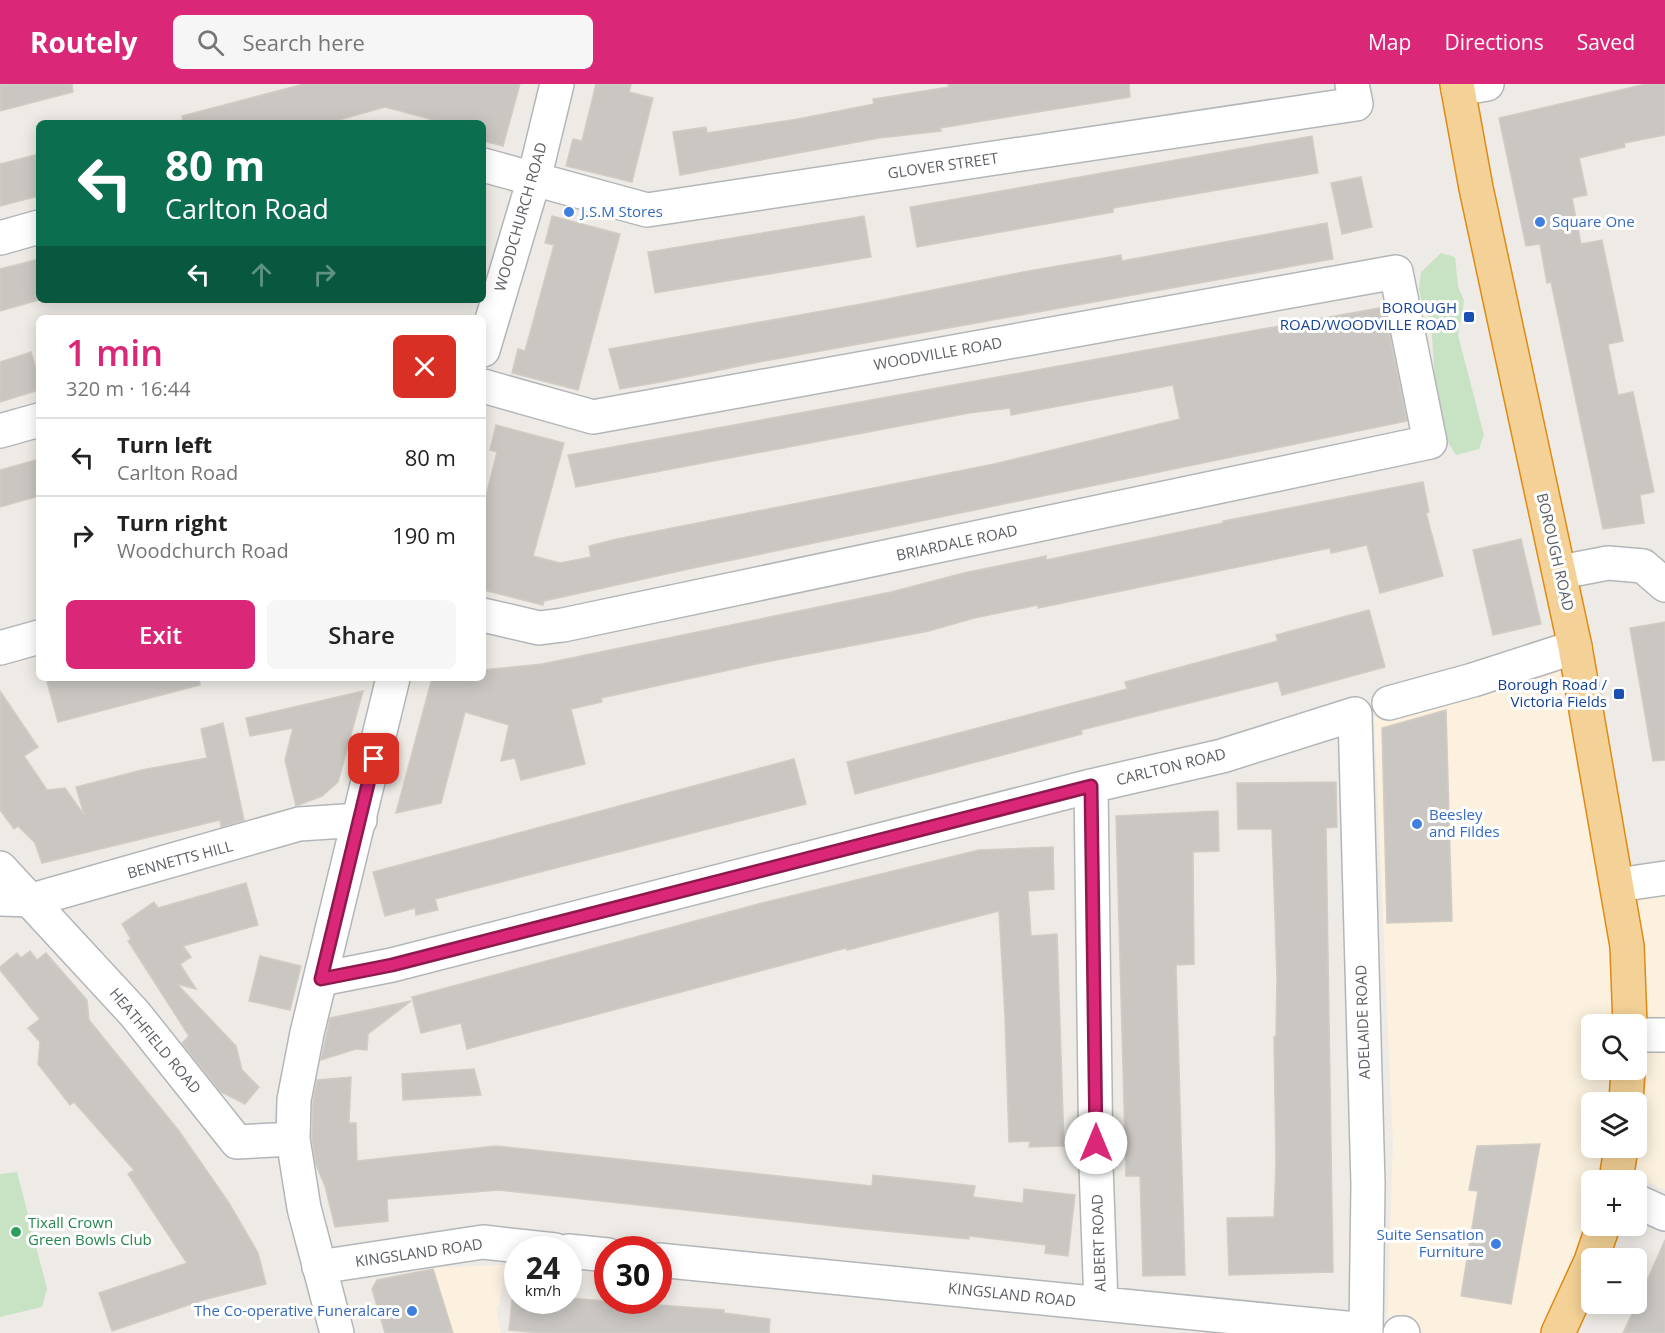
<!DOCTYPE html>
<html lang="en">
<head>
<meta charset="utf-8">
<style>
  body { margin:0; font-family:"Open Sans",sans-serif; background:#f6f6f6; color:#222; height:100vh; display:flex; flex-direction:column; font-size:22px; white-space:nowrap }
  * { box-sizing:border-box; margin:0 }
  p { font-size:20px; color:#767676 }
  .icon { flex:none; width:33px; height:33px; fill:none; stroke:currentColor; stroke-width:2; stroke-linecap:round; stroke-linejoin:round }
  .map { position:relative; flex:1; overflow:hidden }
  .sheet { position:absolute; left:36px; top:231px; width:450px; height:366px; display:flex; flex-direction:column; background:#fff; border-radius:9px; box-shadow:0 3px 15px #0003 }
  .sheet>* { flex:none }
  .guide { position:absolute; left:36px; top:36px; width:450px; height:183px; border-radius:9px; box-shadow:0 3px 15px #0003; background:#0b6e4f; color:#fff; overflow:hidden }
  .tools { position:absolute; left:1581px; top:930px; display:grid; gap:12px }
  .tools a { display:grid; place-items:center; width:66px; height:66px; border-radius:9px; background:#fff; box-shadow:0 3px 15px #0003; font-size:30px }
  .speed { position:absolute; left:504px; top:1152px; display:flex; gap:12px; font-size:30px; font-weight:700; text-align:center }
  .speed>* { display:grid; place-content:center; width:78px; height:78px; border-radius:50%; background:#fff; box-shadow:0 3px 15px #0003; line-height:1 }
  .speed small { font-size:15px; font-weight:400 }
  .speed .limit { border:9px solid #d22; background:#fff; color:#111 }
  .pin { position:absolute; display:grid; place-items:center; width:51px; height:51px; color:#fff; margin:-26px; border-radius:12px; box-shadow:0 3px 9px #0006 }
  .me { position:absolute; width:66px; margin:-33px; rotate:0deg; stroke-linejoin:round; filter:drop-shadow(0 0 4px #0008) }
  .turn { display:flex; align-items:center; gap:21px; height:126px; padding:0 30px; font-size:27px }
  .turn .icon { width:78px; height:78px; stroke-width:2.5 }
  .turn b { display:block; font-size:42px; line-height:51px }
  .lanes { display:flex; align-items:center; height:57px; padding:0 30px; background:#0003; justify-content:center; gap:30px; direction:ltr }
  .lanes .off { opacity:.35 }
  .round { display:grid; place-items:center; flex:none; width:63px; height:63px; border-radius:9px; background:#f6f6f6 }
  .overview { display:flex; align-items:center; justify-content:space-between; height:102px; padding:0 30px }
  h1 { font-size:36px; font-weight:600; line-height:45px; color:#db2777 }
  .button { display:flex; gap:12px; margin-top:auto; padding:12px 30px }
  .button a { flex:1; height:69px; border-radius:9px; background:#db2777; color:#fff; font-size:24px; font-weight:600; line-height:69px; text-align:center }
  .button a+a { background:#f6f6f6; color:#222 }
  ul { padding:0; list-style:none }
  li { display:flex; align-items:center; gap:18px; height:78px; padding:0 30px; border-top:2px solid #e0e0e0 }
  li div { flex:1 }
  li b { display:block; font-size:22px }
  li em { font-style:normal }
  header { display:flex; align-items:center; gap:36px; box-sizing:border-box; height:84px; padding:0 30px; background:#db2777; color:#fff }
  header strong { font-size:28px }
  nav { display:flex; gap:33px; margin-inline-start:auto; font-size:21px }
  .search { width:420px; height:54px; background:#f6f6f6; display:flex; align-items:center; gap:15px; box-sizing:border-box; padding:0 21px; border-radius:9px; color:#767676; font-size:22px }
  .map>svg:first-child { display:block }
</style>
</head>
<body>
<header>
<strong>Routely</strong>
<div class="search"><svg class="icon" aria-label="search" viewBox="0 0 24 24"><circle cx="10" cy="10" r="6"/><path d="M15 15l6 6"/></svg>Search here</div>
<nav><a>Map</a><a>Directions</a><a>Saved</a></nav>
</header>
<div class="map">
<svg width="1665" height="1249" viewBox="0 0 1665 1249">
  <rect width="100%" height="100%" fill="#eeebe6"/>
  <path fill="#fbf1de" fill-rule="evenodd" d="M 1566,575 L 1609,804 L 1665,800 L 1665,1106 L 1608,1081 L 1606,1096 L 1592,1096 L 1591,1139 L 1549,1249 L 1387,1249 L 1393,1059 L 1374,633 ZM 1592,940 L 1636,940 L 1636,986 L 1592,986 ZM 1592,1018 L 1636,1018 L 1636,1064 L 1592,1064 Z
    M 505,1181 L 499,1223 L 496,1223 L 501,1249 L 453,1249 L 433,1184 Z"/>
  <path fill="#c8e3c4" d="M 1441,169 L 1455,173 L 1458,202 L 1464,217 L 1458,251 L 1484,351 L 1479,365 L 1456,371 L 1444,352 L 1435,298 L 1431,238 L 1423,224 L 1419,205 L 1421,188 Z
    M 17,1088 L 47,1205 L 42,1223 L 0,1233 L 0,1090 Z"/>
  <path fill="#cac6c2" stroke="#d2ccc4" stroke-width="1.5" d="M 0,0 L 72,0 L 73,8 L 0,27 Z
    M 304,0 L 520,0 L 503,62 L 483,57 L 483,39 L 445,39 L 385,23 L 328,39 L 183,39 L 182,32 Z
    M 596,0 L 631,0 L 629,8 L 653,14 L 632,98 L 566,82 L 573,55 L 582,57 Z
    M 948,0 L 1129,0 L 1130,13 L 940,44 L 941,47 L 879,54 L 680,91 L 673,48 L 706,43 L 707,49 L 798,35 L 874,20 L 873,15 L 949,3 Z
    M 1646,0 L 1665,0 L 1665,51 L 1624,59 L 1625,63 L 1579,74 L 1587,111 L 1572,114 L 1581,160 L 1602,156 L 1623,257 L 1608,260 L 1618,311 L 1633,308 L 1654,408 L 1640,411 L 1644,439 L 1603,445 L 1551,198 L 1547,199 L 1540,160 L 1526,162 L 1499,34 Z
    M 1312,52 L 1318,89 L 1113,124 L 1113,128 L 917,163 L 910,123 Z
    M 39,70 L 39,112 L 0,122 L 0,80 Z
    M 1361,93 L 1372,143 L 1342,150 L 1331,99 Z
    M 552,132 L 620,150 L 578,306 L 512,289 L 518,265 L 525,267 L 554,161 L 545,159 Z
    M 864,132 L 871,173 L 655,209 L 648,168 Z
    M 1327,139 L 1333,175 L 759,278 L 661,298 L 620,305 L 609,265 L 867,219 L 1023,188 L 1121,171 L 1122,177 Z
    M 39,175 L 39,216 L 0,227 L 0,185 Z
    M 1384,223 L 1407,337 L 698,483 L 544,517 L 543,521 L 483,506 L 483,424 L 497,368 L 490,366 L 496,341 L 564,359 L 533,472 L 560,479 L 591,473 L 589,462 L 617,455 L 994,380 L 1180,335 L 1173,301 L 1011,331 L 1010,324 L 969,329 L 576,403 L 568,371 Z
    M 31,268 L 39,294 L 39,306 L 0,318 L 0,278 Z
    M 39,375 L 39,412 L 0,423 L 0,386 Z
    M 1423,398 L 1429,428 L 1426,429 L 1443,492 L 1380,509 L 1367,461 L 1331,469 L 1330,464 L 1038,524 L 1038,521 L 974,534 L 929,547 L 761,579 L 601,614 L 602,618 L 571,625 L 585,680 L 521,696 L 515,674 L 501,677 L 509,641 L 465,628 L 441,719 L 396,729 L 432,594 L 483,594 L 483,586 L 542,580 L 891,508 L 964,489 L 1046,472 L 1046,476 L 1223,439 L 1223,437 Z
    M 1521,455 L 1541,540 L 1493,551 L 1473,466 Z
    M 1369,526 L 1385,583 L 1282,611 L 1278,597 L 1081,646 L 1082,650 L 855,710 L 847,678 L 1127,605 L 1125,598 L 1278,557 L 1276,551 Z
    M 1665,538 L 1665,676 L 1653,677 L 1630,544 Z
    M 46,594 L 199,594 L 200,601 L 58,638 Z
    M 0,607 L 38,663 L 24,672 L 47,706 L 65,704 L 84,731 L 76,703 L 142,686 L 207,674 L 201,645 L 223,639 L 244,736 L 221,743 L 220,736 L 42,779 L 35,759 L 18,742 L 14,745 L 0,726 Z
    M 363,607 L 338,698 L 322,712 L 296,722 L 285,676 L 293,644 L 250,652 L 246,634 Z
    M 1446,626 L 1452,837 L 1387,839 L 1382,644 Z
    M 794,675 L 806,720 L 435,815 L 438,826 L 416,831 L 415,824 L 385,832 L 373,788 Z
    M 1336,698 L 1337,743 L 1326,744 L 1333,1188 L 1229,1191 L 1227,1134 L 1274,1133 L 1276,1080 L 1274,953 L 1276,952 L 1277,894 L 1272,745 L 1238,745 L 1237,699 Z
    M 1218,727 L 1219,767 L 1193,768 L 1194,880 L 1176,881 L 1185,1191 L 1143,1192 L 1140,1092 L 1126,1092 L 1116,732 Z
    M 1053,763 L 1054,805 L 1028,807 L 1031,852 L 1057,850 L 1064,1062 L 1029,1063 L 1030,1057 L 1009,1058 L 1005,933 L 999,827 L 847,866 L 846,864 L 467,965 L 461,939 L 421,949 L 412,913 L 762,819 L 979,766 Z
    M 246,799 L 258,841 L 183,862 L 191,873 L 180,880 L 196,905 L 177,900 L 236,962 L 242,986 L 259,1003 L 245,1020 L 221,1008 L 182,959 L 189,952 L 128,857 L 131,855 L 122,840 L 154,818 L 158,824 Z
    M 30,867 L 37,876 L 46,869 L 87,916 L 89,936 L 179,1047 L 229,1119 L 258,1169 L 266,1200 L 203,1216 L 112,1247 L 99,1209 L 187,1179 L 128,1090 L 134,1086 L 74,1018 L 70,1021 L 38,980 L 40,958 L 28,944 L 40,935 L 0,886 L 0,883 L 17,869 L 21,874 Z
    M 260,872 L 301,882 L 290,926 L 249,917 Z
    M 411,917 L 368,950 L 367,966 L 356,965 L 321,976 L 330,934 Z
    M 474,985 L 481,1011 L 403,1016 L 402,990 Z
    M 351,993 L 349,1039 L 356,1039 L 357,1077 L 496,1062 L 872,1102 L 873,1091 L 975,1102 L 973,1113 L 1023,1119 L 1024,1105 L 1075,1111 L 1068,1172 L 1045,1169 L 1046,1161 L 969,1152 L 969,1155 L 853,1144 L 499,1106 L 387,1115 L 388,1137 L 335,1143 L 325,1102 L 316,1081 L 312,1054 L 313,1018 L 317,996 Z
    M 1540,1060 L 1511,1220 L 1461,1212 L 1478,1107 L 1469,1106 L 1477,1062 Z
    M 1665,1156 L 1665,1249 L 1623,1249 L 1632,1230 Z
    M 433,1185 L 453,1249 L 385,1249 L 372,1205 L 377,1196 Z
    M 568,1214 L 724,1226 L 724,1229 L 770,1235 L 769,1249 L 540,1249 L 509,1246 L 512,1216 L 568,1216 Z"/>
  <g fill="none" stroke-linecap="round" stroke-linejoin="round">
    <defs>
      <path id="street" d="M 1458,5 L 1487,0
        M 483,81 L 647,126 L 1356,20 L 1352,0
        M 0,154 L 39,143
        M 483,302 L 593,333 L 1396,188 L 1430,358 L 563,541 L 539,544 L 483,531
        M 0,347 L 39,336
        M 1561,488 L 1608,479 L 1643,482 L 1665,501
        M 0,564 L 39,553
        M 1389,619 L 1473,596 L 1575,563
        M 1091,702 L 1096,1082 L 1101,1220
        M 1618,801 L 1665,794
        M 0,815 L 32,816 L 299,740 L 360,736
        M 321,895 L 392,881 L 1091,702 L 1222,672 L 1355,630 L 1368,1100 L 1366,1246 L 658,1176
        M 1636,951 L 1665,951
        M 1636,1117 L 1665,1130
        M 568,1167 L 608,1171
        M 319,1183 L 483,1158 L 555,1166
        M 1400,1249 L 1403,1249"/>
      <path id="secondary" d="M 483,266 L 534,95 L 557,0
        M 0,784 L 135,930 L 237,1058 L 293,1055
        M 337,1249 L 304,1124 L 293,1055 L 294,1016 L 307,949 L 393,594"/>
      <path id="highway" d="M 1457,0 L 1476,104 L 1575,563 L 1627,862 L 1630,940
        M 1626,1018 L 1628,986
        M 1616,1096 L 1621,1064
        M 1592,1174 L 1603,1142
        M 1558,1249 L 1592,1175"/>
    </defs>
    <use href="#street" stroke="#b3b6b9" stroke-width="36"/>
    <use href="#secondary" stroke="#b2b5b9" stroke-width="36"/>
    <use href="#highway" stroke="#df8a14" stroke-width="36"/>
    <use href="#street" stroke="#fff" stroke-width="33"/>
    <use href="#secondary" stroke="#fff" stroke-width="33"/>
    <use href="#highway" stroke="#f4d297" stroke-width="33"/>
  </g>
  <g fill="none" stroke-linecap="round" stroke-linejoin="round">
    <defs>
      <path id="route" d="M 374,675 L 321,895 L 392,881 L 1091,702 L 1096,1059"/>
    </defs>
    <use href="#route" stroke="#8e194d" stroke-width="15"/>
    <use href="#route" stroke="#db2777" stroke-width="10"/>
  </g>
  <g fill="#3f7fe0" stroke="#fff" stroke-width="2">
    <circle cx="569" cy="128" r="6"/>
    <circle cx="1540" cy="138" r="6"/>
    <circle cx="1417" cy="740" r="6"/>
    <circle cx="1496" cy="1160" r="6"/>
    <circle cx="412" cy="1227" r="6"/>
  </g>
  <g fill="#1a4fb4" stroke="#fff" stroke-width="2">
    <rect x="1463" y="227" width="12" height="12" rx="3"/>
    <rect x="1613" y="604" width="12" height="12" rx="3"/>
  </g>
  <circle fill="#2e9e5b" stroke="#fff" stroke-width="2" cx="16" cy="1148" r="6"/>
  <g text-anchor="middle" stroke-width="6" stroke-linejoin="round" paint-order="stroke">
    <g font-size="15" fill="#5d6165" stroke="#fff">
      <text transform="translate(943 82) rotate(-8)" y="5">GLOVER STREET</text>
      <text transform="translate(521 133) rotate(-74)" y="5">WOODCHURCH ROAD</text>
      <text transform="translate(938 270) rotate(-10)" y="5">WOODVILLE ROAD</text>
      <text transform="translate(957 459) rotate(-12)" y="5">BRIARDALE ROAD</text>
      <text transform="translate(1555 468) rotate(77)" y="5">BOROUGH ROAD</text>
      <text transform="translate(1171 683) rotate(-14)" y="5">CARLTON ROAD</text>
      <text transform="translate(180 776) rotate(-15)" y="5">BENNETTS HILL</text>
      <text transform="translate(1363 938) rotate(-92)" y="5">ADELAIDE ROAD</text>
      <text transform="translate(155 957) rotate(50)" y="5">HEATHFIELD ROAD</text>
      <text transform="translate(1099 1159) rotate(-92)" y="5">ALBERT ROAD</text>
      <text transform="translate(419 1169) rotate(-8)" y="5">KINGSLAND ROAD</text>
      <text transform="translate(1012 1211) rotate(6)" y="5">KINGSLAND ROAD</text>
    </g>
    <g font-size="15" fill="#366cbe" stroke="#fff" text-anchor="start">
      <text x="581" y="133">J.S.M Stores</text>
      <text x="1552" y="143">Square One</text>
      <text x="1429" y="736">Beesley<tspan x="1429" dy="17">and Fildes</tspan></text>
      <text x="1484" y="1156" text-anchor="end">Suite Sensation<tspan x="1484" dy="17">Furniture</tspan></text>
      <text x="400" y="1232" text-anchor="end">The Co-operative Funeralcare</text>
    </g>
    <g font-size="15" fill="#164399" stroke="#fff" text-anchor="end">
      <text x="1457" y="229">BOROUGH<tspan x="1457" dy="17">ROAD/WOODVILLE ROAD</tspan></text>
      <text x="1607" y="606">Borough Road /<tspan x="1607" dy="17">Victoria Fields</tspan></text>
    </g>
    <g font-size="15" fill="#27864d" stroke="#fff" text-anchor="start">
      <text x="28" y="1144">Tixall Crown<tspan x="28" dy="17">Green Bowls Club</tspan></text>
    </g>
  </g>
</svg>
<div class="tools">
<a><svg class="icon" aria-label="search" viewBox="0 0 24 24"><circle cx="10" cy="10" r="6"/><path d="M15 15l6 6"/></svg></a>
<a><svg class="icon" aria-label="layers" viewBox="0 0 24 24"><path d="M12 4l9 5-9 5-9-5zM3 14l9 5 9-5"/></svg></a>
<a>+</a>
<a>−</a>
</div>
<div class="speed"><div>24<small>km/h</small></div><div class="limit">30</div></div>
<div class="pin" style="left:374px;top:675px;background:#d93025"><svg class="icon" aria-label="arrive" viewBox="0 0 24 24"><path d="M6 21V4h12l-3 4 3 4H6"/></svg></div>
<svg class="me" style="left:1096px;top:1059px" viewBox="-20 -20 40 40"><circle r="19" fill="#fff"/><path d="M0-13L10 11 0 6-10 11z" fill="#db2777"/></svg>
<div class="guide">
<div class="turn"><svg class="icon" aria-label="left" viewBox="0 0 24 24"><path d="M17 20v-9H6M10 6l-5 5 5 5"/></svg><div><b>80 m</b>Carlton Road</div></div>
<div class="lanes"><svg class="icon" aria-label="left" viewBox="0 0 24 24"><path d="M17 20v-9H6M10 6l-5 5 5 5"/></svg><svg class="icon off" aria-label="ahead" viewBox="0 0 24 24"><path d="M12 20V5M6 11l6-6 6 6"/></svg><svg class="icon off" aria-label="right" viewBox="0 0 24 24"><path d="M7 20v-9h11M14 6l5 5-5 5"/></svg></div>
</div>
<section class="sheet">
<div class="overview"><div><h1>1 min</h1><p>320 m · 16:44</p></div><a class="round" style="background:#d93025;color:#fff"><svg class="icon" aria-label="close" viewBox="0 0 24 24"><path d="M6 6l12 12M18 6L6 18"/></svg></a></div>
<ul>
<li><svg class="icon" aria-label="left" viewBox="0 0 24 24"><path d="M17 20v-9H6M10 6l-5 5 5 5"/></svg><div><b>Turn left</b><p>Carlton Road</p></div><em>80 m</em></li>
<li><svg class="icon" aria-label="right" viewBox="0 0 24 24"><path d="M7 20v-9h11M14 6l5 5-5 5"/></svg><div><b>Turn right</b><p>Woodchurch Road</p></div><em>190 m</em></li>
</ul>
<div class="button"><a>Exit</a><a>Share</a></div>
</section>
</div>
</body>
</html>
